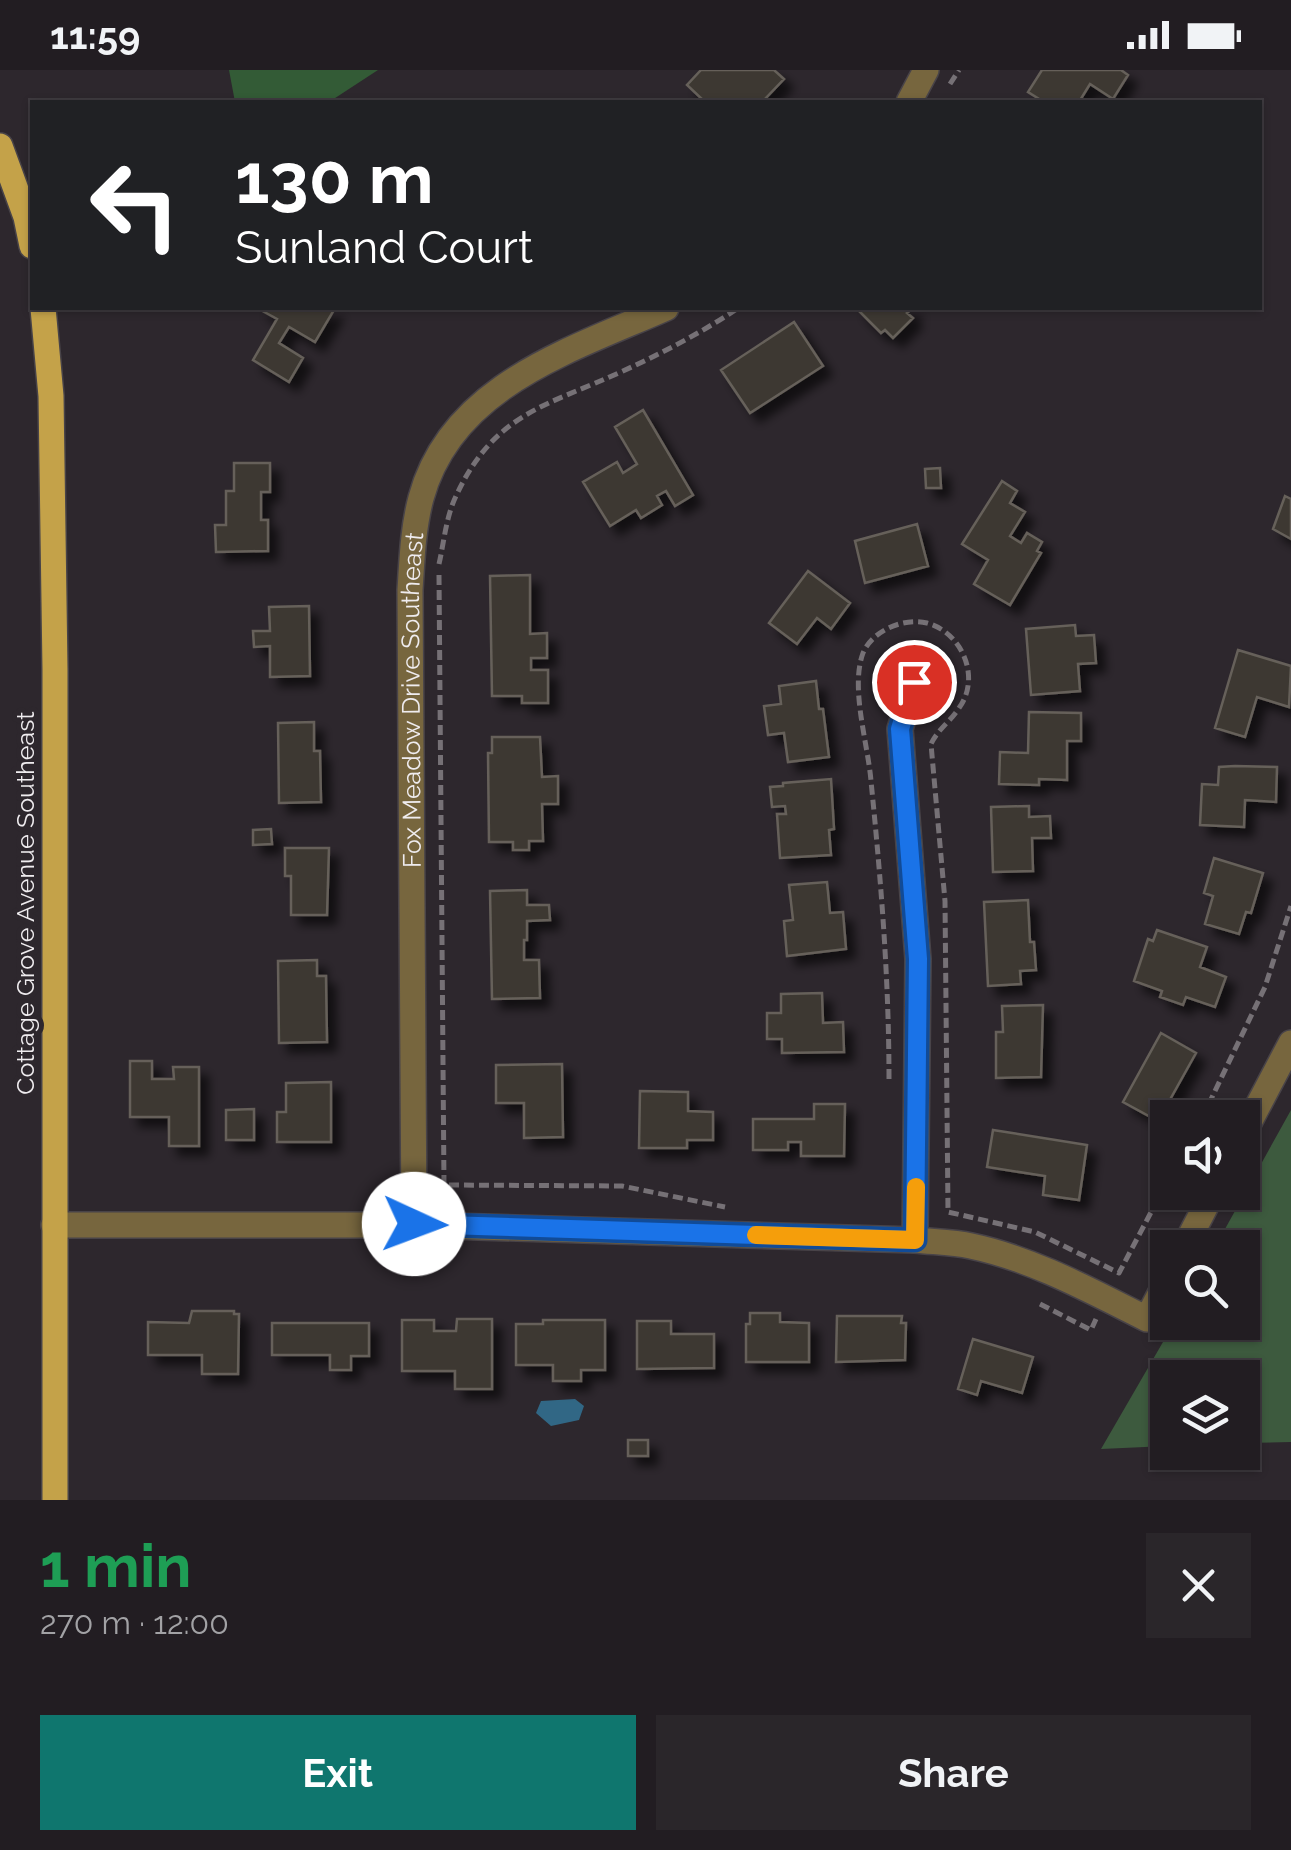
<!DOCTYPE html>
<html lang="en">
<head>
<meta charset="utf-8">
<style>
  body { margin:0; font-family:Raleway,sans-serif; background:#2a262a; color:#f1f3f6; height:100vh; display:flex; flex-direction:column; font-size:38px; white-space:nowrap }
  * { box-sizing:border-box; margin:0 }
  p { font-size:32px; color:#a2a2a5 }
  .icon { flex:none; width:55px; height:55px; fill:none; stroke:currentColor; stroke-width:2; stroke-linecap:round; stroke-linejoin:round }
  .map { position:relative; height:1430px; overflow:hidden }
  .panel { display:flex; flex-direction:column; background:#221d22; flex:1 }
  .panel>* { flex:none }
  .top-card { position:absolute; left:30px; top:30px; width:1232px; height:210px; border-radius:0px; box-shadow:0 2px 8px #0004,0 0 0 2px #3f3b40; background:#202124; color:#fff; overflow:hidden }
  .controls { position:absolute; left:1150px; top:1030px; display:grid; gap:20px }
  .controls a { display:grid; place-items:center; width:110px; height:110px; border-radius:0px; background:#221d22; box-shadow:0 2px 8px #0004,0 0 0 2px #3f3b40; font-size:50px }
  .pin { position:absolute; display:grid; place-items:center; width:85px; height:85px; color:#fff; margin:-42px; border:5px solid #fff; border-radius:50%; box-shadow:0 2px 10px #0007 }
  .me { position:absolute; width:110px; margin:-55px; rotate:92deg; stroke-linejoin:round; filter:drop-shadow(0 0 8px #0008) }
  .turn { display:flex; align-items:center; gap:35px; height:210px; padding:0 40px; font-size:45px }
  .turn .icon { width:130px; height:130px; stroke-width:2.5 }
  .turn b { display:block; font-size:70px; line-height:85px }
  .round { display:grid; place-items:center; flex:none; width:105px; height:105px; border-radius:0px; background:#2a262a }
  .summary { display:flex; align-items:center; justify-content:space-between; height:170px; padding:0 40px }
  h1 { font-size:60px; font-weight:700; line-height:75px; color:#1e9e55 }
  .button { display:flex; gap:20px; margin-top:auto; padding:20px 40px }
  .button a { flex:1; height:115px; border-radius:0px; background:#0f766e; color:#fff; font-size:40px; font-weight:700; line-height:115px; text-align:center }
  .button a+a { background:#2a262a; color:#f1f3f6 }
  .status { display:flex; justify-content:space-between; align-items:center; height:70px; padding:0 50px; background:#221d22; direction:ltr }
  .status svg { height:28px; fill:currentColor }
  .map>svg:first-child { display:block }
</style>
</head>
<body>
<div class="status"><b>11:59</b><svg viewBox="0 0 49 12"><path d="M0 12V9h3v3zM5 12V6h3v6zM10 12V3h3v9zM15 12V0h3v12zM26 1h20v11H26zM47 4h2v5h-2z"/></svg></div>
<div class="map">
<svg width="1291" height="1430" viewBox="0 0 1291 1430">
  <defs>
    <filter id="shadow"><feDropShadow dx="9" dy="9" stdDeviation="5" flood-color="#0009"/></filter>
  </defs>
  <rect width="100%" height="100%" fill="#2d272d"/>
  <path fill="#3d5a3e" d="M 1291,1040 L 1291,1372 L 1243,1373 L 1242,1308 L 1168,1308 L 1167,1376 L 1101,1379 L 1174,1253 L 1242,1252 L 1242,1178 L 1215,1177 Z"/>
  <path fill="#335b36" d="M 229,0 L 378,0 L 329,32 L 235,32 Z"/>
  <path fill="#316785" d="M 575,1329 L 584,1336 L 579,1350 L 551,1356 L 536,1343 L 541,1331 Z"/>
  <path fill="#3d3932" stroke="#66615a" stroke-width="2.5" filter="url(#shadow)" d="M 701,0 L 774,0 L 784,9 L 762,32 L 705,32 L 687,15 Z
    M 1042,0 L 1121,0 L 1128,5 L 1113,29 L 1090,14 L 1079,32 L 1044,32 L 1028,22 Z
    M 257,238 L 334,240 L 315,272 L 289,257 L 279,273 L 303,288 L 289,312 L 253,290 L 277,249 Z
    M 856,238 L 913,238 L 907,243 L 913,248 L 893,268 L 885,260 L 881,263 Z
    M 794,252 L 823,296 L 750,343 L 721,300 Z
    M 643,340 L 693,425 L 675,436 L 666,421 L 657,426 L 662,435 L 641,448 L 636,440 L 610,456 L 583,412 L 617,392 L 623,403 L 637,394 L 615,357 Z
    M 234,393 L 270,393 L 270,422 L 261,422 L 261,450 L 268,450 L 268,481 L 216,482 L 215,455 L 226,455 L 226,421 L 234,421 Z
    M 940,398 L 941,418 L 926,418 L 925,399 Z
    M 1002,411 L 1017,421 L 1010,433 L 1025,442 L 1010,466 L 1021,473 L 1027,463 L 1042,472 L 1037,481 L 1041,483 L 1010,535 L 974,514 L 988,490 L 962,474 Z
    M 1285,426 L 1291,429 L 1291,469 L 1273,459 Z
    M 917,454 L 928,496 L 865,513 L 855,471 Z
    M 808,501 L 850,533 L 831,559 L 817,548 L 797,574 L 769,553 Z
    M 530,505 L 530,564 L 547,563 L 547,588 L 531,588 L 531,600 L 548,600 L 548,633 L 522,633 L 522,626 L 492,626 L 490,506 Z
    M 309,536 L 310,606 L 270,607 L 270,576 L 254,577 L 253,561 L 270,561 L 269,537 Z
    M 1075,555 L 1076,566 L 1094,565 L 1096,593 L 1078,594 L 1080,621 L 1031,625 L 1026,559 Z
    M 1238,580 L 1291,596 L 1289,637 L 1257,627 L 1245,667 L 1215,658 Z
    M 816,611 L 819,639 L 823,639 L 829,687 L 788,692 L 784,663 L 768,665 L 764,636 L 781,634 L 779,616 Z
    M 1029,642 L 1081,643 L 1081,671 L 1067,671 L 1067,710 L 1039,709 L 1039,715 L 999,714 L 1000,682 L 1028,683 Z
    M 314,652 L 314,681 L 320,681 L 321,732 L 279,733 L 278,653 Z
    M 492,667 L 540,667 L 542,707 L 558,706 L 558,734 L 542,734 L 543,771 L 529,771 L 529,780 L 513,780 L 513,772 L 489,772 L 488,683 L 492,683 Z
    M 1235,696 L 1277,697 L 1276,732 L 1245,730 L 1244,757 L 1200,755 L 1202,714 L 1218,715 L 1219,697 Z
    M 831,709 L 834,759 L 829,760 L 831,785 L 780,788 L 777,744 L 786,744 L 785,736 L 772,737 L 770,717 L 783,716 L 783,713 Z
    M 1029,736 L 1029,747 L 1050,746 L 1051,768 L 1032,768 L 1033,801 L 993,802 L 991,737 Z
    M 271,759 L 272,774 L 253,775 L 253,760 Z
    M 285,778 L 329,778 L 327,845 L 291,845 L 291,806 L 285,806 Z
    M 1214,788 L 1263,803 L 1251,843 L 1246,842 L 1239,864 L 1205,854 L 1213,826 L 1204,823 Z
    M 827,812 L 830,843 L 843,842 L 846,879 L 787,886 L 784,851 L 793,850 L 789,815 Z
    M 527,820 L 527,835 L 549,835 L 550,850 L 527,851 L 527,870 L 524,870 L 524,890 L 539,890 L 540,928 L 492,929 L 490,821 Z
    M 1028,830 L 1030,872 L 1034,872 L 1036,900 L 1020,901 L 1021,914 L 988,916 L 984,832 Z
    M 1157,860 L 1207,877 L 1200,897 L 1226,907 L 1215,937 L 1186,927 L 1183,935 L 1160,927 L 1162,921 L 1134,911 L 1148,869 L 1153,871 Z
    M 317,890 L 317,906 L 326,906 L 327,972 L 279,973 L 278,891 Z
    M 822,923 L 823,953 L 843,952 L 844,982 L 782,983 L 782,969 L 767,969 L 767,943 L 781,943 L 781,924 Z
    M 1043,935 L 1041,1007 L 996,1008 L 996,962 L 1003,962 L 1002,936 Z
    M 1161,963 L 1196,983 L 1158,1051 L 1123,1032 Z
    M 130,991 L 152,991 L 152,1009 L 174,1009 L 173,997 L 199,997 L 199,1076 L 169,1076 L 169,1047 L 130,1047 Z
    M 562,994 L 563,1067 L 524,1068 L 524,1033 L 496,1033 L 496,995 Z
    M 331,1012 L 331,1072 L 277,1072 L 277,1042 L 286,1042 L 286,1013 Z
    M 640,1021 L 688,1022 L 688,1041 L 713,1042 L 713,1070 L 687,1070 L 687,1078 L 639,1078 Z
    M 814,1034 L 845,1034 L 844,1086 L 801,1086 L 801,1072 L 788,1072 L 788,1080 L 753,1080 L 753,1049 L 814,1049 Z
    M 254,1039 L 254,1070 L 226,1070 L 226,1040 Z
    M 993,1060 L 1087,1075 L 1079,1130 L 1043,1125 L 1045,1106 L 987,1097 Z
    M 192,1241 L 234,1241 L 234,1244 L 239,1244 L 238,1304 L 202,1304 L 202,1285 L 148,1285 L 148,1252 L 189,1253 Z
    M 750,1243 L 780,1243 L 780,1252 L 809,1253 L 809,1292 L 746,1292 L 746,1254 L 750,1254 Z
    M 837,1246 L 902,1246 L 901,1253 L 906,1253 L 905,1290 L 836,1292 Z
    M 457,1249 L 492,1249 L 492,1319 L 455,1319 L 455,1301 L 402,1301 L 402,1250 L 434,1250 L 434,1261 L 456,1261 Z
    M 543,1250 L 605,1250 L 605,1300 L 581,1300 L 581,1311 L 553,1311 L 553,1295 L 516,1295 L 516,1254 L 543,1254 Z
    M 637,1251 L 671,1251 L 671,1264 L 714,1264 L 714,1298 L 637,1299 Z
    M 272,1253 L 369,1253 L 369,1286 L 351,1286 L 351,1300 L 330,1300 L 330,1285 L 272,1285 Z
    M 973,1269 L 1033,1287 L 1022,1323 L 981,1311 L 977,1325 L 958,1319 Z
    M 628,1370 L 648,1370 L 648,1386 L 628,1386 Z"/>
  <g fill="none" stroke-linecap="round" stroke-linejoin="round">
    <defs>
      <g id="minor">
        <path d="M 909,32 L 926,0"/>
        <path d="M 914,612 L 900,659 L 918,889 L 915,1170"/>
        <path d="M 1242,1066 L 1291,973"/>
        <path d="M 54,1155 L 414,1155 L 915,1170 C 933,1172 953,1172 971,1176 C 1033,1189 1091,1221 1147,1249 L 1168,1209"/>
        <path id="s1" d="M 414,1155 L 410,520 C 412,489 413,458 421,428 C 451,316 571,280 666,238"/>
        <path d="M 1184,1178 L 1213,1122"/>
      </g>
      <path id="major" d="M 0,76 L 26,147 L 32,176
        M 43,238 L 51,326 L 55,599 L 55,1430"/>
    </defs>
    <use href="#minor" stroke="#484348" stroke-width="28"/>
    <use href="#major" stroke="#484348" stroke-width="28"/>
    <path stroke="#767176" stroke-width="5" stroke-dasharray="10 5" stroke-linecap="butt" d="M 950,14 L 959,0
      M 439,494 C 444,472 446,447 456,426 C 495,342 547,336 623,301 C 662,283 703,262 738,238
      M 439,505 L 444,1115 L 622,1116 L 725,1137
      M 889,1009 C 889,909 881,811 871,711 C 868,674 850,618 863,583 C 872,561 904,547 927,553 C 963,563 981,608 959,638 C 950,652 938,659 931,674 L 945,831 L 948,1142 L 1035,1162 L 1119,1203 L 1168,1110
      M 1202,1048 L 1265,917 L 1291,836
      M 1040,1234 L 1091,1260 L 1096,1249"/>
    <use href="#minor" stroke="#77663e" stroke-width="25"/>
    <use href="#major" stroke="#c4a249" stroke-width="25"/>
  </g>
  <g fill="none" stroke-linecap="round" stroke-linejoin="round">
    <defs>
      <path id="route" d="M 414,1154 L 915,1170 L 918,889 L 900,659 L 914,612"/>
    </defs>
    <use href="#route" stroke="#114b97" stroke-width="25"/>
    <use href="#route" stroke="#1a73e8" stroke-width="18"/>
    <path stroke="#f59e0b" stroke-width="18" d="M 756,1165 L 915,1170 L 916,1117"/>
  </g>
  <g text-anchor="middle" stroke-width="10" stroke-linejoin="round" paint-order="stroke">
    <g font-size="25" fill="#efecef" stroke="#2d272d">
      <text dy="9" stroke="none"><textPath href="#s1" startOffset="525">Fox Meadow Drive Southeast</textPath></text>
      <text transform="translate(25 833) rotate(-90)" y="9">Cottage Grove Avenue Southeast</text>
    </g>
  </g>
</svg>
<div class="controls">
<a><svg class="icon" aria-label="sound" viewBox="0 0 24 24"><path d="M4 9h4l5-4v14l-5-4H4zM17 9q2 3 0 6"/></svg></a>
<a><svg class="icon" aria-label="search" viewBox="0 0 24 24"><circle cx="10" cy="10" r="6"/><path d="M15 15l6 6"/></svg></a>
<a><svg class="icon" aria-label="layers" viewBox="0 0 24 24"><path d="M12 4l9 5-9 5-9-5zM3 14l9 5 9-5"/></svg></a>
</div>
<div class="pin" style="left:914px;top:612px;background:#d93025"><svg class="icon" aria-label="arrive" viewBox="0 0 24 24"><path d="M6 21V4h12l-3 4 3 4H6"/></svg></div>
<svg class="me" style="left:414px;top:1154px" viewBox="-20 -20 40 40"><circle r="19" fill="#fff"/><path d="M0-13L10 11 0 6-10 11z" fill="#1a73e8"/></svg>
<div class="top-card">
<div class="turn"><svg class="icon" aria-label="left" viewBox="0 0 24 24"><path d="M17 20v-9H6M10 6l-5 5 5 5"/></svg><div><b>130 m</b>Sunland Court</div></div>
</div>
</div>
<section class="panel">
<div class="summary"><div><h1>1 min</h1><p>270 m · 12:00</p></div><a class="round"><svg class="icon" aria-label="close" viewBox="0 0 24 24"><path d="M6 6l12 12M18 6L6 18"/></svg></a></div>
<div class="button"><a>Exit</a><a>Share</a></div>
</section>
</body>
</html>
